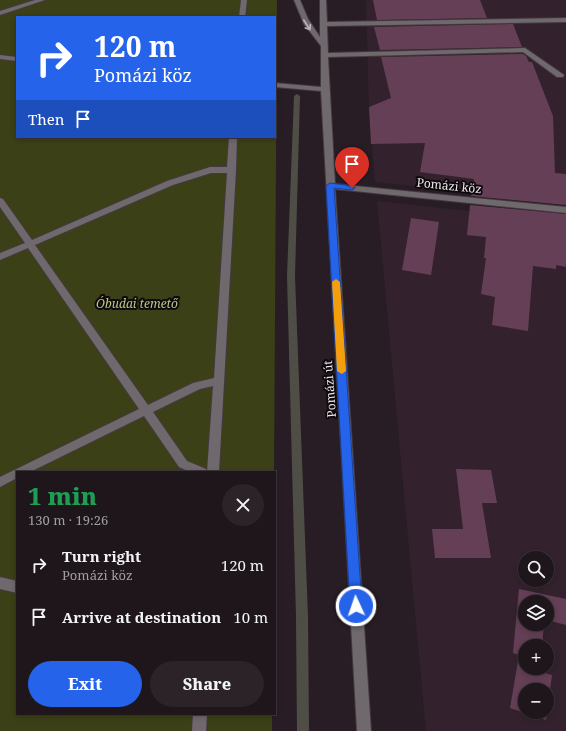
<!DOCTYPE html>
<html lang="en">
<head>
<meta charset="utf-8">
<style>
  body { margin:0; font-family:"Noto Serif",serif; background:#2b2328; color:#f1f3f6; height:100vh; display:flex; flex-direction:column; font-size:15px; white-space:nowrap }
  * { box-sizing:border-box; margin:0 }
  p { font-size:13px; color:#a19fa3 }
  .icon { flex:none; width:22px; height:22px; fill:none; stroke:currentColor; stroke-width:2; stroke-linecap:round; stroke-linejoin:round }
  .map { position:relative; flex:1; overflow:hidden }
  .drawer { position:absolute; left:16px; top:471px; width:260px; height:244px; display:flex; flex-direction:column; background:#1e161b; border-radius:0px; box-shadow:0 2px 6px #0003,0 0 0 1px #3c353a }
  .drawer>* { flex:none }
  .hud { position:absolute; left:16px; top:16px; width:260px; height:122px; border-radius:0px; box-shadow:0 2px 6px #0003,0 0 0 1px #3c353a; background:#2563eb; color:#fff; overflow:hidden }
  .controls { position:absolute; left:518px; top:551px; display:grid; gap:8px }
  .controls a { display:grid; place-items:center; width:36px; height:36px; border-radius:50%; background:#1e161b; box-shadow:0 2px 6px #0003,0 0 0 1px #3c353a; font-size:20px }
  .pin { position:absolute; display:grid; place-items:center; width:34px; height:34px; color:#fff; margin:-41px -17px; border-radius:50% 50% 50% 0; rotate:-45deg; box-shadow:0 0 4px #0007 }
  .pin .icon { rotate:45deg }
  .me { position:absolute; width:44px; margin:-22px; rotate:357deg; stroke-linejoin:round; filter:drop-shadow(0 0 3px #0008) }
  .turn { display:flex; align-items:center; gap:14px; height:84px; padding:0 12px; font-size:18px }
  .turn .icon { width:52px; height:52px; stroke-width:2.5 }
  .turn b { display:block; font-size:28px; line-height:34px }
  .then { display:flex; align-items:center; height:38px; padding:0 12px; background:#0003; gap:8px; font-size:15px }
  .round { display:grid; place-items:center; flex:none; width:42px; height:42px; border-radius:21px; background:#2b2328 }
  .summary { display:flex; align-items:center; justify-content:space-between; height:68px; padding:0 12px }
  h1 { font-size:24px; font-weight:800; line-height:30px; color:#1e9e55 }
  .primary-button { display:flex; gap:8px; margin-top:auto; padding:8px 12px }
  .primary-button a { flex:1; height:46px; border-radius:24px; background:#2563eb; color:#fff; font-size:16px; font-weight:800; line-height:46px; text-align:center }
  .primary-button a+a { background:#2b2328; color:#f1f3f6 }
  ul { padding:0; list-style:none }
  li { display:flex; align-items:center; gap:12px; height:52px; padding:0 12px }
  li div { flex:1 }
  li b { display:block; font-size:15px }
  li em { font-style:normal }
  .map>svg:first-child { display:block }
</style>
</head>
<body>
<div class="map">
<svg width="566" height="731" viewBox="0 0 566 731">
  <rect width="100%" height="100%" fill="#281d24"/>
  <path fill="#33222d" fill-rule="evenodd" d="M 366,0 L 566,0 L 566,201 L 375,182 L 369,107 Z
    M 377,201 L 566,222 L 566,731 L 426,731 ZM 525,558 L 547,558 L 547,580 L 525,580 ZM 525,602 L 547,602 L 547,624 L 525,624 ZM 525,646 L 547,646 L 547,668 L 525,668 ZM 525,690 L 547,690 L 547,712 L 525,712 Z"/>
  <path fill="#3c4017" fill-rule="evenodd" d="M 0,0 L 277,0 L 274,472 L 17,472 L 17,714 L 272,714 L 272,731 L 0,731 ZM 17,17 L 275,17 L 275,137 L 17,137 Z"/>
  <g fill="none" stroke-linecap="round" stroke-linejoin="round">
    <path fill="#4f4e46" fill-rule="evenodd" d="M 297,94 L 300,96 L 295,276 L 308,617 L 309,731 L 297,731 L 296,617 L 287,276 L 294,96 Z"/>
  </g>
  <path fill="#643f56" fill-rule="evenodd" d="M 373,0 L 480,0 L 487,18 L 377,20 Z
    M 513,24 L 522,47 L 380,50 L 374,27 Z
    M 523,54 L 526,56 L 529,62 L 532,62 L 553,116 L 555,173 L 566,174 L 566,205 L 471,196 L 474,179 L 420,172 L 425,143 L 371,144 L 369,107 L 391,98 L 381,57 Z
    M 470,205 L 566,214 L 566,267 L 556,265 L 556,269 L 533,266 L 528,331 L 492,325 L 495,297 L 481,294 L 486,258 L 484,258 L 486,237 L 467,235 Z
    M 411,218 L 439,222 L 431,275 L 402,270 Z
    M 456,469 L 491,470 L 497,503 L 482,503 L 491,558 L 435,558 L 432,529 L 463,529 Z
    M 519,589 L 566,599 L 566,625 L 547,620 L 547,602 L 525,602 L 525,624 L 544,624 L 542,646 L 525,646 L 525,668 L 541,668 L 541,672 L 552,675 L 546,720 L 510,708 L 519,655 L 513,653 ZM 525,690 L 547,690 L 547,712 L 525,712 Z"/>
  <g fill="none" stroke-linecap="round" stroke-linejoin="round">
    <defs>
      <path id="minor" d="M 35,0 L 45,0 L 0,15 L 0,11 Z
        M 241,0 L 247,0 L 245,17 L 239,17 Z
        M 294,0 L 300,0 L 308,19 L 320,37 L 320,0 L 326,0 L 327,22 L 566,18 L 566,22 L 327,26 L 328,53 L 525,48 L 564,75 L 563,77 L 557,77 L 523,52 L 328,57 L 335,184 L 566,207 L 566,213 L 335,189 L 371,731 L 357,731 L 321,91 L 275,87 L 275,83 L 321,87 L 321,46 L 304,24 Z
        M 0,55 L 17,57 L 17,61 L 0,59 Z
        M 229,137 L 237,137 L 236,170 L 219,472 L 190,472 L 179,467 L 144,416 L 30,472 L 17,472 L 17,478 L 0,487 L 0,477 L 139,409 L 28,248 L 0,260 L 0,253 L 25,243 L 0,207 L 0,198 L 3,199 L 32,240 L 167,181 L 210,167 L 227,167 ZM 211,173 L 227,173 L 214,378 L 193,383 L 148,405 L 35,245 L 173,185 ZM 213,386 L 207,472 L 206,469 L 187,461 L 153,412 L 200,389 Z
        M 0,577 L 17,581 L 17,593 L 0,589 Z
        M 193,714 L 207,714 L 206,731 L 192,731 Z"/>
    </defs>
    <use href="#minor" stroke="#443940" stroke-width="2"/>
    <use href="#minor" fill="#6f686c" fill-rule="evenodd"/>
  </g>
  <defs><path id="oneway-shaft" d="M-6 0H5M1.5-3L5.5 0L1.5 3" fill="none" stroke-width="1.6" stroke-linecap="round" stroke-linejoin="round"/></defs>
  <use stroke="#bbb3b8" href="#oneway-shaft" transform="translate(307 25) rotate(57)"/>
  <path fill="#2563eb" stroke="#184099" d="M 330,183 L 352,186 L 355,188 L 352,190 L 334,188 L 362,606 L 360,610 L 356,612 L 352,610 L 350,606 L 326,186 Z"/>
  <path fill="#f59e0b" d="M 336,279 L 340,282 L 346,371 L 342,374 L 337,371 L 332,282 Z"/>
  <g text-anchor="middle" stroke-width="4" stroke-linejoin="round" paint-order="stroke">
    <g font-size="12" fill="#eee5ea" stroke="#0e090c">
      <text transform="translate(449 186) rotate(6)" y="4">Pomázi köz</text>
      <text transform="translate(330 389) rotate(-94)" y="4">Pomázi út</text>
    </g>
    <g font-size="12" font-style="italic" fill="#bfc781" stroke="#0e090c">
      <text x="137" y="308">Óbudai temető</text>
    </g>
  </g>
</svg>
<div class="controls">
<a><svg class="icon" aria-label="search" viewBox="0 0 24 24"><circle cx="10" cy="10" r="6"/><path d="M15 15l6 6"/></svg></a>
<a><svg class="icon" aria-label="layers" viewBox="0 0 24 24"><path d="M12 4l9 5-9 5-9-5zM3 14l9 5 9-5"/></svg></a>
<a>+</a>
<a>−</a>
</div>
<div class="pin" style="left:352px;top:188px;background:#d93025"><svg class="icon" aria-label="arrive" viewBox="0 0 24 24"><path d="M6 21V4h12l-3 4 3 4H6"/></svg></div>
<svg class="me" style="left:356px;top:606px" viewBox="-20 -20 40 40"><circle r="17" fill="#2563eb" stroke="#fff" stroke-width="3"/><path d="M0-11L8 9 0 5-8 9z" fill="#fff"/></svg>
<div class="hud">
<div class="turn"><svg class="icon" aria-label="right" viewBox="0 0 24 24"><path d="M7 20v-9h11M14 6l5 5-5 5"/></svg><div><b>120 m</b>Pomázi köz</div></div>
<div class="then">Then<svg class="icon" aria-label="arrive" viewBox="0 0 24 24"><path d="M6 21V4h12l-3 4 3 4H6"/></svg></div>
</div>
<section class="drawer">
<div class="summary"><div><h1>1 min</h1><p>130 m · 19:26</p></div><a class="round"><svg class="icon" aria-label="close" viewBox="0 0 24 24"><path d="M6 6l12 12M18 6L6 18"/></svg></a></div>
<ul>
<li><svg class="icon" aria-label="right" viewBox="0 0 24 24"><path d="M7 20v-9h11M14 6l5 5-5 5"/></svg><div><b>Turn right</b><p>Pomázi köz</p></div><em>120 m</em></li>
<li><svg class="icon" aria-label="arrive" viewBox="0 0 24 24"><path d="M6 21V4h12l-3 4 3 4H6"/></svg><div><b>Arrive at destination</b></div><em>10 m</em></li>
</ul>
<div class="primary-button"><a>Exit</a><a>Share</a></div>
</section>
</div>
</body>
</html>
